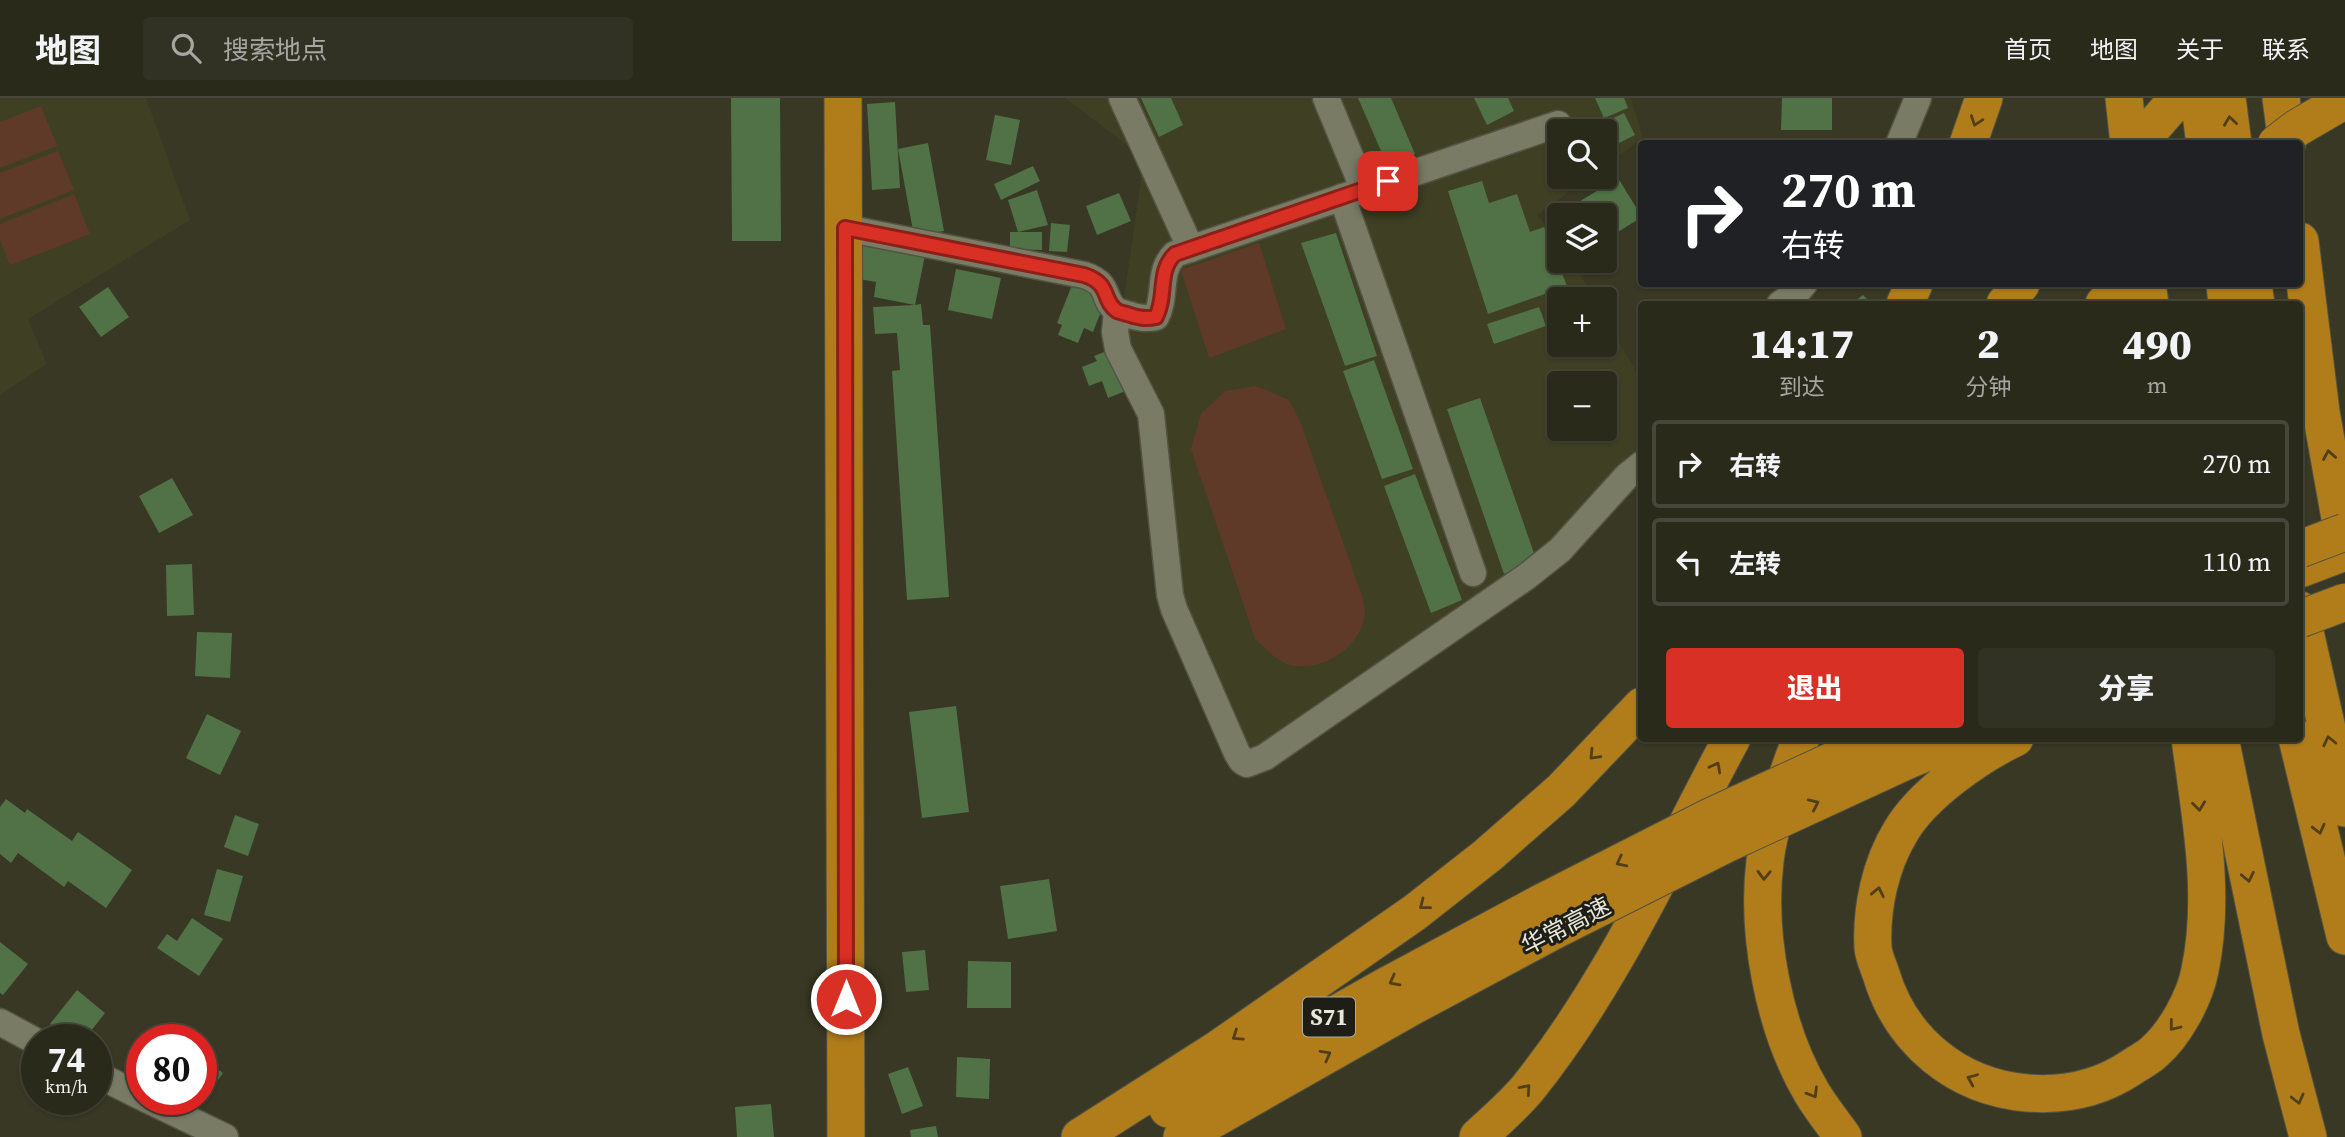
<!DOCTYPE html>
<html lang="zh">
<head>
<meta charset="utf-8">
<style>
  body { margin:0; font-family:"Source Serif 4","Noto Sans SC",serif; background:#323224; color:#f1f3f6; height:100vh; display:flex; flex-direction:column; font-size:26px; white-space:nowrap }
  * { box-sizing:border-box; margin:0 }
  p { font-size:23px; color:#a5a7a3 }
  .icon { flex:none; width:38px; height:38px; fill:none; stroke:currentColor; stroke-width:2; stroke-linecap:round; stroke-linejoin:round }
  .map { position:relative; flex:1; overflow:hidden }
  .side { position:absolute; left:1638px; top:203px; width:665px; height:441px; display:flex; flex-direction:column; background:#2a2a1b; border-radius:7px; box-shadow:0 2px 5px #0004,0 0 0 2px #46463a }
  .side>* { flex:none }
  .top-card { position:absolute; left:1638px; top:42px; width:665px; height:147px; border-radius:7px; box-shadow:0 2px 5px #0004,0 0 0 2px #46463a; background:#202124; color:#fff; overflow:hidden }
  .buttons { position:absolute; left:1547px; top:21px; display:grid; gap:14px }
  .buttons a { display:grid; place-items:center; width:70px; height:70px; border-radius:7px; background:#2a2a1b; box-shadow:0 2px 5px #0004,0 0 0 2px #46463a; font-size:35px }
  .speed { position:absolute; left:21px; top:926px; display:flex; gap:14px; font-size:35px; font-weight:700; text-align:center }
  .speed>* { display:grid; place-content:center; width:91px; height:91px; border-radius:50%; background:#2a2a1b; box-shadow:0 2px 5px #0004,0 0 0 2px #46463a; line-height:1 }
  .speed small { font-size:18px; font-weight:400 }
  .speed .limit { border:10px solid #d22; background:#fff; color:#111 }
  .pin { position:absolute; display:grid; place-items:center; width:60px; height:60px; color:#fff; margin:-30px; border-radius:14px; box-shadow:0 4px 10px #0006 }
  .me { position:absolute; width:77px; margin:-38px; rotate:0deg; stroke-linejoin:round; filter:drop-shadow(0 0 5px #0008) }
  .turn { display:flex; align-items:center; gap:24px; height:147px; padding:0 28px; font-size:32px }
  .turn .icon { width:91px; height:91px; stroke-width:2.5 }
  .turn b { display:block; font-size:49px; line-height:60px }
  .eta { display:flex; justify-content:space-evenly; align-items:center; height:119px; text-align:center }
  .eta b { font-size:42px; font-weight:800; line-height:49px }
  .primary-button { display:flex; gap:14px; margin-top:auto; padding:14px 28px }
  .primary-button a { flex:1; height:80px; border-radius:7px; background:#d93025; color:#fff; font-size:28px; font-weight:800; line-height:80px; text-align:center }
  .primary-button a+a { background:#323224; color:#f1f3f6 }
  ul { padding:0; list-style:none }
  li { display:flex; align-items:center; gap:21px; height:88px; margin:0 14px 10px; padding:0 14px; border:4px solid #46463a; border-radius:7px }
  li div { flex:1 }
  li b { display:block; font-size:26px }
  li em { font-style:normal }
  header { display:flex; align-items:center; gap:42px; box-sizing:border-box; height:98px; padding:0 35px; background:#2a2a1b; border-bottom:2px solid #46463a }
  header strong { font-size:33px }
  nav { display:flex; gap:38px; margin-inline-start:auto; font-size:24px }
  .search { width:490px; height:63px; background:#323224; display:flex; align-items:center; gap:18px; box-sizing:border-box; padding:0 24px; border-radius:7px; color:#a5a7a3; font-size:26px }
  .map>svg:first-child { display:block }
</style>
</head>
<body>
<header>
<strong>地图</strong>
<div class="search"><svg class="icon" aria-label="search" viewBox="0 0 24 24"><circle cx="10" cy="10" r="6"/><path d="M15 15l6 6"/></svg>搜索地点</div>
<nav><a>首页</a><a>地图</a><a>关于</a><a>联系</a></nav>
</header>
<div class="map">
<svg width="2345" height="1039" viewBox="0 0 2345 1039">
  <rect width="100%" height="100%" fill="#383824"/>
  <path fill="#3f3f24" fill-rule="evenodd" d="M 0,0 L 146,0 L 190,122 L 28,221 L 47,266 L 0,297 Z
    M 1065,0 L 1631,0 L 1643,40 L 1605,68 L 1605,33 L 1559,33 L 1559,79 L 1590,79 L 1537,117 L 1559,146 L 1559,163 L 1572,163 L 1595,201 L 1559,201 L 1559,247 L 1605,247 L 1605,219 L 1641,282 L 1641,357 L 1548,456 L 1250,662 L 1172,491 L 1154,316 L 1118,242 L 1144,60 ZM 1559,285 L 1605,285 L 1605,331 L 1559,331 Z"/>
  <path fill="#603a28" d="M 41,8 L 57,48 L 0,70 L 0,24 Z
    M 58,53 L 74,92 L 0,121 L 0,75 Z
    M 74,96 L 90,136 L 10,167 L 0,142 L 0,126 Z
    M 1259,145 L 1286,231 L 1209,260 L 1181,172 Z
    M 1256,288 L 1289,302 L 1300,323 L 1363,501 C 1364,507 1366,516 1364,522 C 1356,551 1325,571 1296,568 C 1280,567 1266,551 1255,541 L 1191,351 L 1201,316 L 1225,293 Z"/>
  <path fill="#517247" d="M 731,0 L 780,0 L 781,143 L 732,143 Z
    M 1141,0 L 1171,0 L 1183,27 L 1159,39 Z
    M 1358,0 L 1391,0 L 1415,56 L 1388,69 Z
    M 1474,0 L 1508,0 L 1514,13 L 1487,27 Z
    M 1595,0 L 1624,0 L 1628,10 L 1604,20 Z
    M 1782,0 L 1832,0 L 1832,32 L 1781,32 Z
    M 895,4 L 900,90 L 872,92 L 867,6 Z
    M 1624,15 L 1635,37 L 1605,52 L 1605,33 L 1586,33 Z
    M 995,17 L 1020,22 L 1011,67 L 986,62 Z
    M 928,45 L 944,133 L 914,138 L 898,51 Z
    M 1033,68 L 1040,83 L 1001,102 L 994,86 Z
    M 1618,80 L 1642,119 L 1605,142 L 1605,117 L 1567,117 L 1564,113 Z
    M 1482,83 L 1489,105 L 1517,96 L 1530,134 L 1544,129 L 1567,188 L 1488,216 L 1448,93 Z
    M 1037,92 L 1048,127 L 1018,134 L 1008,102 Z
    M 1119,95 L 1131,123 L 1097,137 L 1086,108 Z
    M 1051,125 L 1070,127 L 1067,154 L 1049,153 Z
    M 1010,134 L 1042,134 L 1042,152 L 1010,151 Z
    M 1336,135 L 1377,258 L 1345,268 L 1301,145 Z
    M 861,139 L 926,152 L 915,207 L 921,206 L 923,227 L 930,227 L 949,499 L 907,502 L 892,273 L 900,272 L 897,235 L 875,236 L 873,209 L 915,207 L 874,199 L 876,184 L 853,180 Z
    M 956,171 L 1001,180 L 992,221 L 948,212 Z
    M 1072,187 L 1106,201 L 1093,234 L 1084,230 L 1078,245 L 1058,237 L 1062,227 L 1057,225 Z
    M 108,189 L 129,219 L 101,239 L 79,209 Z
    M 1863,197 L 1872,206 L 1851,206 Z
    M 1539,209 L 1546,228 L 1494,246 L 1487,226 Z
    M 1117,249 L 1133,290 L 1108,300 L 1102,283 L 1089,288 L 1082,269 L 1097,263 L 1094,258 Z
    M 1374,262 L 1413,371 L 1382,381 L 1343,273 Z
    M 1480,300 L 1536,461 L 1504,476 L 1447,311 Z
    M 1415,376 L 1462,502 L 1431,515 L 1384,388 Z
    M 172,380 L 193,417 L 159,435 L 139,398 Z
    M 192,466 L 194,517 L 167,518 L 166,467 Z
    M 197,534 L 232,535 L 230,580 L 195,578 Z
    M 956,608 L 969,714 L 922,720 L 909,614 Z
    M 207,616 L 241,633 L 220,677 L 186,660 Z
    M 6,701 L 25,715 L 27,711 L 72,743 L 78,734 L 132,772 L 106,810 L 68,783 L 64,789 L 18,755 L 11,765 L 0,756 L 0,709 Z
    M 235,717 L 259,726 L 248,758 L 224,749 Z
    M 217,771 L 243,778 L 230,824 L 204,817 Z
    M 1049,781 L 1057,833 L 1008,841 L 1000,788 Z
    M 192,820 L 223,841 L 199,878 L 157,850 L 167,836 L 177,843 Z
    M 0,844 L 28,866 L 3,897 L 0,895 Z
    M 925,852 L 929,892 L 906,894 L 902,854 Z
    M 968,863 L 1011,864 L 1011,910 L 967,910 Z
    M 77,892 L 105,915 L 84,942 L 69,942 L 50,926 Z
    M 957,959 L 990,961 L 989,1001 L 956,999 Z
    M 201,960 L 223,975 L 201,1006 L 196,1001 L 201,1001 Z
    M 908,969 L 923,1008 L 902,1016 L 888,976 Z
    M 771,1006 L 774,1039 L 737,1039 L 735,1009 Z
    M 936,1028 L 938,1039 L 911,1039 L 910,1032 Z"/>
  <g fill="none" stroke-linecap="round" stroke-linejoin="round">
    <defs>
      <path id="minor" d="M 1122,0 L 1191,151
        M 1326,0 L 1364,92
        M 1899,46 L 1918,0
        M 1342,99 L 1473,475
        M 845,130 L 1084,177 C 1112,186 1101,202 1117,213 C 1121,215 1129,216 1133,218 C 1142,220 1147,221 1156,219 C 1167,198 1157,173 1175,156 L 1558,26
        M 1780,206 L 1797,194 L 1804,186
        M 1117,213 L 1115,234 L 1118,251 L 1151,316 L 1170,497 L 1174,511 L 1237,655 L 1242,663 L 1247,666 L 1265,659 L 1526,479 L 1560,452 L 1627,378 L 1642,366
        M 0,924 L 37,944
        M 96,976 L 142,999
        M 146,1001 L 225,1039"/>
      <path id="highway" d="M 843,0 L 846,1039
        M 2124,0 L 2129,46
        M 2199,0 L 2205,46
        M 2227,0 L 2233,46
        M 2281,0 L 2287,46
        M 1968,46 L 1984,0
        M 2138,46 L 2178,0
        M 2300,143 L 2321,314 L 2345,448
        M 2147,186 L 2150,206
        M 2225,186 L 2227,206
        M 2253,186 L 2256,206
        M 1905,206 L 1914,186
        M 2005,206 L 2021,186
        M 2104,206 L 2123,186
        M 2300,471 L 2345,454
        M 2300,512 L 2345,710
        M 1801,640 C 1788,675 1769,727 1765,763 C 1756,837 1774,931 1812,995 C 1821,1010 1833,1025 1843,1039
        M 2015,640 C 1977,658 1922,697 1901,733 C 1880,767 1871,811 1873,850 C 1874,859 1878,867 1881,876 C 1901,943 1957,989 2027,995 C 2064,998 2101,990 2132,969 C 2139,964 2148,960 2154,954 C 2175,936 2195,899 2200,872 C 2216,796 2200,717 2190,640
        M 2220,640 L 2281,936 L 2308,1039
        M 2297,640 L 2345,838
        M 1906,663 L 1962,640
        M 1168,1011 L 1386,888 L 1541,805
        M 1080,1039 L 1218,951 L 1414,815 L 1488,757 L 1561,693 L 1642,608
        M 1182,1039 L 1413,908 L 1555,832
        M 1478,1039 C 1495,1023 1513,1008 1528,990 C 1613,884 1668,759 1732,640"/>
    </defs>
    <use href="#minor" stroke="#535342" stroke-width="29"/>
    <use href="#highway" stroke="#535342" stroke-width="39"/>
    <use href="#minor" stroke="#7a7b65" stroke-width="26"/>
    <use href="#highway" stroke="#b17d1b" stroke-width="37"/>
    <defs>
      <path id="highway-bridge" d="M 2276,46 L 2297,30 L 2345,2
        M 2300,451 L 2345,434
        M 2300,521 L 2345,504
        M 1541,805 L 1712,718 L 1882,640
        M 1555,832 L 1726,746 L 1906,663"/>
    </defs>
    <use href="#highway-bridge" stroke="#535342" stroke-width="39" stroke-linecap="butt"/>
    <use href="#highway-bridge" stroke="#b17d1b" stroke-width="37"/>
  </g>
  <defs><path id="oneway-chevron" d="M-2-3.5L2.5 0L-2 3.5" fill="none" stroke-width="1.6" stroke-linecap="round" stroke-linejoin="round" transform="scale(1.75)"/></defs>
  <g stroke="#513f18">
    <use href="#oneway-chevron" transform="translate(1976 23) rotate(109)"/>
    <use href="#oneway-chevron" transform="translate(2230 23) rotate(-98)"/>
    <use href="#oneway-chevron" transform="translate(2329 357) rotate(-100)"/>
    <use href="#oneway-chevron" transform="translate(2329 643) rotate(-103)"/>
    <use href="#oneway-chevron" transform="translate(1594 657) rotate(134)"/>
    <use href="#oneway-chevron" transform="translate(1716 669) rotate(-62)"/>
    <use href="#oneway-chevron" transform="translate(1814 706) rotate(-25)"/>
    <use href="#oneway-chevron" transform="translate(2199 708) rotate(83)"/>
    <use href="#oneway-chevron" transform="translate(2319 731) rotate(76)"/>
    <use href="#oneway-chevron" transform="translate(1621 764) rotate(153)"/>
    <use href="#oneway-chevron" transform="translate(1764 777) rotate(91)"/>
    <use href="#oneway-chevron" transform="translate(2248 779) rotate(78)"/>
    <use href="#oneway-chevron" transform="translate(1878 794) rotate(-78)"/>
    <use href="#oneway-chevron" transform="translate(1424 807) rotate(142)"/>
    <use href="#oneway-chevron" transform="translate(1394 883) rotate(152)"/>
    <use href="#oneway-chevron" transform="translate(2174 928) rotate(128)"/>
    <use href="#oneway-chevron" transform="translate(1237 938) rotate(146)"/>
    <use href="#oneway-chevron" transform="translate(1326 957) rotate(-29)"/>
    <use href="#oneway-chevron" transform="translate(1972 981) rotate(-157)"/>
    <use href="#oneway-chevron" transform="translate(1526 991) rotate(-49)"/>
    <use href="#oneway-chevron" transform="translate(1813 995) rotate(59)"/>
    <use href="#oneway-chevron" transform="translate(2298 1001) rotate(76)"/>
  </g>
  <g fill="none" stroke-linecap="round" stroke-linejoin="round">
    <defs>
      <path id="route" d="M 846,901 L 845,130 L 1084,177 C 1112,186 1101,202 1117,213 C 1121,215 1129,216 1133,218 C 1142,220 1147,221 1156,219 C 1167,198 1157,173 1175,156 L 1388,83"/>
    </defs>
    <use href="#route" stroke="#8d1f18" stroke-width="18"/>
    <use href="#route" stroke="#d93025" stroke-width="12"/>
  </g>
  <g text-anchor="middle" stroke-width="6" stroke-linejoin="round" paint-order="stroke">
    <rect fill="#1e1e16" stroke="#ababa1" stroke-width="2" x="1303" y="899.5" width="52" height="39" rx="5"/>
    <g font-size="23" font-weight="bold" fill="#e7e8dc">
      <text x="1329" y="927">S71</text>
    </g>
    <g font-size="24" fill="#e7e8dc" stroke="#1e1e16">
      <text transform="translate(1566 828) rotate(-27)" y="8">华常高速</text>
    </g>
  </g>
</svg>
<div class="buttons">
<a><svg class="icon" aria-label="search" viewBox="0 0 24 24"><circle cx="10" cy="10" r="6"/><path d="M15 15l6 6"/></svg></a>
<a><svg class="icon" aria-label="layers" viewBox="0 0 24 24"><path d="M12 4l9 5-9 5-9-5zM3 14l9 5 9-5"/></svg></a>
<a>+</a>
<a>−</a>
</div>
<div class="speed"><div>74<small>km/h</small></div><div class="limit">80</div></div>
<div class="pin" style="left:1388px;top:83px;background:#d93025"><svg class="icon" aria-label="arrive" viewBox="0 0 24 24"><path d="M6 21V4h12l-3 4 3 4H6"/></svg></div>
<svg class="me" style="left:846px;top:901px" viewBox="-20 -20 40 40"><circle r="17" fill="#d93025" stroke="#fff" stroke-width="3"/><path d="M0-11L8 9 0 5-8 9z" fill="#fff"/></svg>
<div class="top-card">
<div class="turn"><svg class="icon" aria-label="right" viewBox="0 0 24 24"><path d="M7 20v-9h11M14 6l5 5-5 5"/></svg><div><b>270 m</b>右转</div></div>
</div>
<section class="side">
<div class="eta">
<div><b>14:17</b><p>到达</p></div>
<div><b>2</b><p>分钟</p></div>
<div><b>490</b><p>m</p></div>
</div>
<ul>
<li><svg class="icon" aria-label="right" viewBox="0 0 24 24"><path d="M7 20v-9h11M14 6l5 5-5 5"/></svg><div><b>右转</b></div><em>270 m</em></li>
<li><svg class="icon" aria-label="left" viewBox="0 0 24 24"><path d="M17 20v-9H6M10 6l-5 5 5 5"/></svg><div><b>左转</b></div><em>110 m</em></li>
</ul>
<div class="primary-button"><a>退出</a><a>分享</a></div>
</section>
</div>
</body>
</html>
